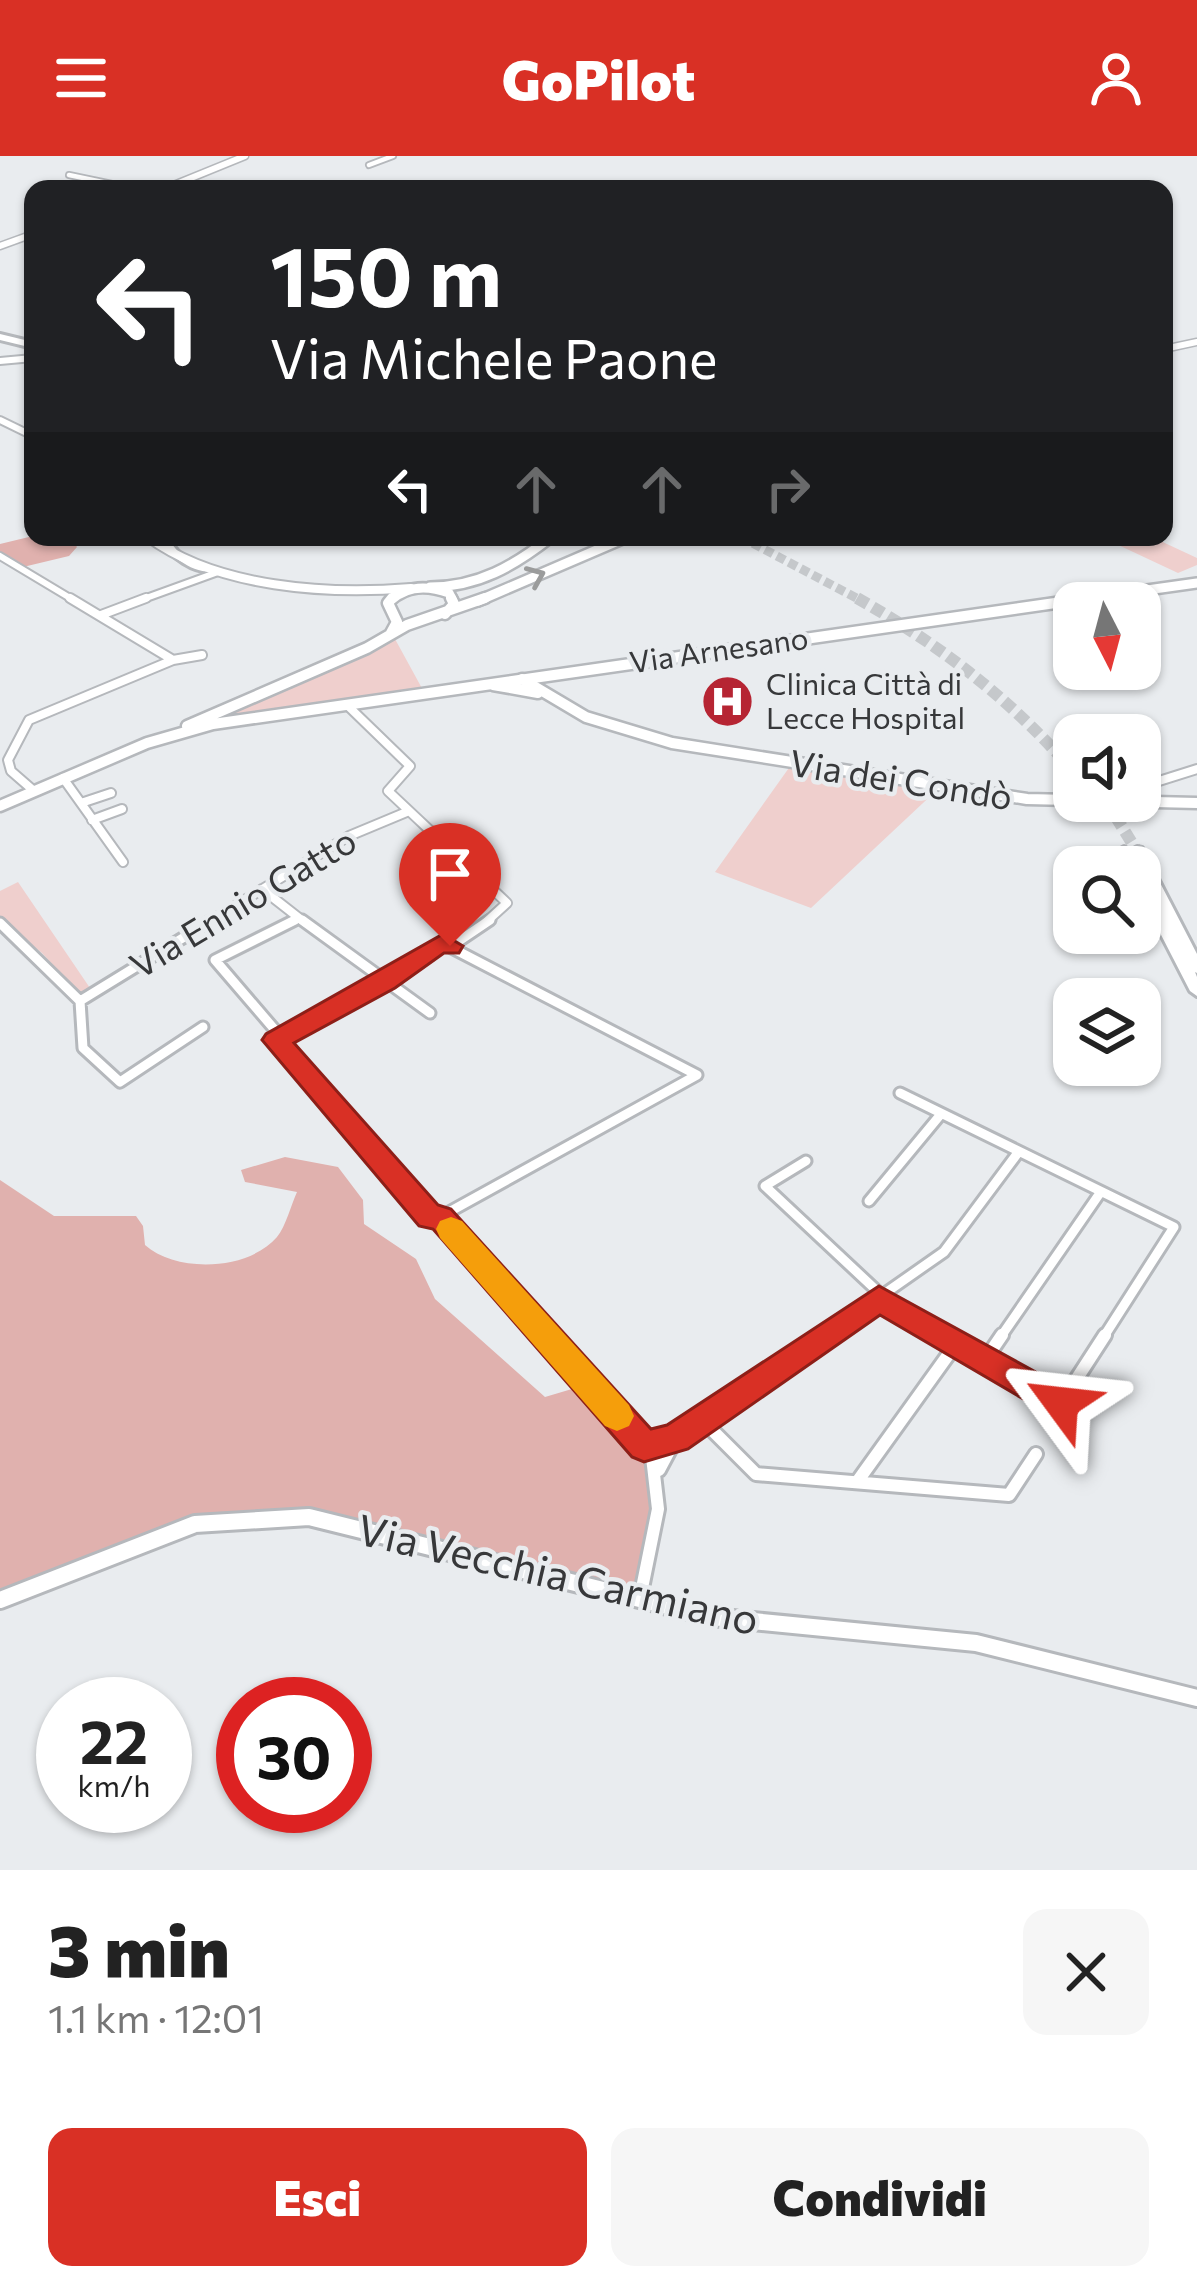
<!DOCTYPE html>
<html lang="it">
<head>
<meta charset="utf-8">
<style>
  body { margin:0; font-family:Commissioner,sans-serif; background:#f6f6f6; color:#222; height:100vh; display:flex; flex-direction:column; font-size:45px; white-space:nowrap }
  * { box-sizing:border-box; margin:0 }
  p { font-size:39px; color:#767676 }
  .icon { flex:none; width:66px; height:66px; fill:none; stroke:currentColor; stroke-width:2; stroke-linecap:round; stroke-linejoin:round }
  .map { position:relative; height:1714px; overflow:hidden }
  .details { display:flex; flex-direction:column; background:#fff; flex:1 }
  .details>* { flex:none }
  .banner { position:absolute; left:24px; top:24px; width:1149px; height:366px; border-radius:24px; box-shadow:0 3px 9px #0004; background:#202124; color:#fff; overflow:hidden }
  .needle { width:78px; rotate:174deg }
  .tools { position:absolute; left:1053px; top:426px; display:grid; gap:24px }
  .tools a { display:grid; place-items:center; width:108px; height:108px; border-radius:24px; background:#fff; box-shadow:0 3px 9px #0004; font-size:60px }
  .speed { position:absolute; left:36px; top:1521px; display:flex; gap:24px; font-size:60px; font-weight:700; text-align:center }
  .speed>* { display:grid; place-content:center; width:156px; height:156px; border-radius:50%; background:#fff; box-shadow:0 3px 9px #0004; line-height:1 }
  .speed small { font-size:30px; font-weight:400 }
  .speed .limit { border:18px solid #d22; background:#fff; color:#111 }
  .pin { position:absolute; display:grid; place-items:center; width:102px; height:102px; color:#fff; margin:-123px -51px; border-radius:50% 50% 50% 0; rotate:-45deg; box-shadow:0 0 12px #0007 }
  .pin .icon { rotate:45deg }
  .me { position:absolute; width:132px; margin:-66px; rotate:300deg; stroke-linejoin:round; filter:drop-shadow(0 0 9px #0008) }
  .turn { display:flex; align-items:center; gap:42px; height:252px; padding:0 48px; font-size:54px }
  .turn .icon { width:156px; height:156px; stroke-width:2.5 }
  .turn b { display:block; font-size:84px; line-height:102px }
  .lanes { display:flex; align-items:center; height:114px; padding:0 48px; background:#0003; justify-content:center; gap:60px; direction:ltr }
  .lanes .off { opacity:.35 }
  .round { display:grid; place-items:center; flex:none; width:126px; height:126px; border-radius:24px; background:#f6f6f6 }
  .overview { display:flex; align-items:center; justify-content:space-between; height:204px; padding:0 48px }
  h1 { font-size:72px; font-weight:800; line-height:90px }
  .action { display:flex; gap:24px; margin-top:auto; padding:24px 48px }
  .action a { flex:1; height:138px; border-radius:24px; background:#d93025; color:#fff; font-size:48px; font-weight:800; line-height:138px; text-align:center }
  .action a+a { background:#f6f6f6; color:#222 }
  header { display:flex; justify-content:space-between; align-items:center; height:156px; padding:0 48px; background:#d93025; color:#fff; font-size:54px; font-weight:800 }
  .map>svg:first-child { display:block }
</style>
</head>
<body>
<header><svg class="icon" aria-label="menu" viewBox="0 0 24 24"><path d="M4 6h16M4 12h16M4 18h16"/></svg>GoPilot<svg class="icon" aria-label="person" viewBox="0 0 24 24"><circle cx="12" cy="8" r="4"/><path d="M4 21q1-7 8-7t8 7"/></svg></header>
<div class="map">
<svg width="1197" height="1714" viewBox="0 0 1197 1714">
  <rect width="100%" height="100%" fill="#e9ecef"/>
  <path fill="#efcfcd" d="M 1128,381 L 1152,381 L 1197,402 L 1197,409 L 1178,417 L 1114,387 Z
    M 395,483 L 424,536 L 232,560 L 237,551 Z
    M 791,609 L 939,632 L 811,752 L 715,716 Z
    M 18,726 L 92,835 L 81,840 L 42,797 L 0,763 L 0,735 Z"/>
  <path fill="#e0b1ae" d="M 33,380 L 70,381 L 77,391 L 69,400 L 23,411 L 0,398 L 0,388 Z
    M 285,1001 L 338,1011 L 363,1044 L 364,1068 L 416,1103 L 435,1143 L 545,1241 L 582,1230 C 605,1258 656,1300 654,1338 C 653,1368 641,1402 635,1431 L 625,1437 L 354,1367 L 194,1362 L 0,1441 L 0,1024 L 54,1060 L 136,1060 L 143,1070 L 145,1089 C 176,1117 248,1115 277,1081 C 286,1070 291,1049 297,1036 L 245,1026 L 241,1014 Z"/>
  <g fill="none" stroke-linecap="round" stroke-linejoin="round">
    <path stroke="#c5c8cb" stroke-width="9" stroke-dasharray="9 4.5" stroke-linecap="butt" d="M 741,381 L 862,445"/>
    <path stroke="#c5c8cb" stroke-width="12" stroke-dasharray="12 6" stroke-linecap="butt" d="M 857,442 C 940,489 1012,544 1074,616
      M 1106,645 L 1137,695"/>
    <defs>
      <path id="minor-far4" d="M 369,9 L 393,0
        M 69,19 L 136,33
        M 972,30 L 987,33"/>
      <path id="minor-far3" d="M 0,205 L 33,202
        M 0,264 L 33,280
        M 0,400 L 75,445
        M 138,445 L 218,416"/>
      <path id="minor-far2" d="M 70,442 L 173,504
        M 101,459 L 146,442
        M 347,549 L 410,610 L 388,635 L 507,747 L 485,767
        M 63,622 L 123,706
        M 1140,631 L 1197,613
        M 34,635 L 11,615 L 8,604 L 29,564 L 173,504 L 202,499
        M 81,647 L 111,637
        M 92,664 L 122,653
        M 262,733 L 299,762
        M 207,767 L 349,680 L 409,655
        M 289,767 L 299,762 L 306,767"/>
      <path id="minor-far1" d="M 295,764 L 215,804 L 281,881 L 276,884 L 430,1061 L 440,1061 L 547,1182
        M 302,764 L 430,857
        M 0,767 L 80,845
        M 382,823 L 444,786 L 450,791
        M 80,845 L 212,764
        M 80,845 L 83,892 L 120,926 L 203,871
        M 281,881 L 386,826
        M 900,937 L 1174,1071 L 1103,1182
        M 806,1005 L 765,1030 L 876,1134 L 879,1143 L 947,1182
        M 869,1045 L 941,958
        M 440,1061 L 697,919 L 450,791 L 490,764
        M 821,1182 L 944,1096 L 1017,998
        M 1000,1182 L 1100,1037"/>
      <path id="minor" d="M 544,1179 L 652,1301 L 658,1353 L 640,1442
        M 941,1179 L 1061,1247 L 1105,1179
        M 985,1204 L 1002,1179
        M 702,1264 L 756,1318 L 1009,1339 L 1036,1298
        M 644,1290 L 676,1282 L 825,1179
        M 659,1314 L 676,1282
        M 857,1326 L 956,1188"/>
      <path id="tertiary-far3" d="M 1164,193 L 1197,186"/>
      <path id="tertiary-far2" d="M 148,381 C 217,432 328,439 411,432"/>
      <path id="tertiary-far1" d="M 522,523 L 586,561 L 672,587 L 1027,643 L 1197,647
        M 493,529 L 538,537"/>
      <path id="tertiary" d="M 0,1444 L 195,1368 L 309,1361 L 712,1461 L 976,1487 L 1197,1542"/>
      <path id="secondary-far2" d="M 164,33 L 245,0
        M 0,90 L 33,78"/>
      <path id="secondary-far1" d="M 430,431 C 478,431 514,410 551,381
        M 390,445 C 407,429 427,429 449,437 L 453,445
        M 478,445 L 627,381
        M 1069,445 L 1197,427"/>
      <path id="secondary" d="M 445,458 L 454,448 L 451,442
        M 391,477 L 397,466 L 388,447 L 392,442
        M 187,570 L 367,492 L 407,469 L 485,442
        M 0,650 L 147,587 L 213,568 L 1090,442"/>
      <path id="trunk" d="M 0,178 L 33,186 L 33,192 L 0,184 Z
        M 156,381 L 166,381 L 180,398 L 218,415 C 194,420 170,400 156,381 Z
        M 1124,691 L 1130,695 L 1137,691 L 1142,692 L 1197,798 L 1197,817 L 1195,816 L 1197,821 L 1197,840 L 1190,835 L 1140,738 L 1140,721 L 1144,722 L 1140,711 L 1126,711 L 1117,695 Z"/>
    </defs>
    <use href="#minor-far4" stroke="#b5b8bc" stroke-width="8"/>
    <use href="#minor-far3" stroke="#b5b8bc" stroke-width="10"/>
    <use href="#minor-far2" stroke="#b5b8bc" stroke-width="12"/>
    <use href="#minor-far1" stroke="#b5b8bc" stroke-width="15"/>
    <use href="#minor" stroke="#b5b8bc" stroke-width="18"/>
    <use href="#tertiary-far3" stroke="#b5b8bc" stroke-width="9"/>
    <use href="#tertiary-far2" stroke="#b5b8bc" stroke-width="12"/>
    <use href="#tertiary-far1" stroke="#b5b8bc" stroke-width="15"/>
    <use href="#tertiary" stroke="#b5b8bc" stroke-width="22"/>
    <use href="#secondary-far2" stroke="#b5b8bc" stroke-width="9"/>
    <use href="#secondary-far1" stroke="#b5b8bc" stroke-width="14"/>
    <use href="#secondary" stroke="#b5b8bc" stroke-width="15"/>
    <use href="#trunk" stroke="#b5b8bc" stroke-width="6"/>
    <use href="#minor-far4" stroke="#fff" stroke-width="4.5"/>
    <use href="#minor-far3" stroke="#fff" stroke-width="6"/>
    <use href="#minor-far2" stroke="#fff" stroke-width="8"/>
    <use href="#minor-far1" stroke="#fff" stroke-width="9"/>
    <use href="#minor" stroke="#fff" stroke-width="12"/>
    <use href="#tertiary-far3" stroke="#fff" stroke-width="6"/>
    <use href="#tertiary-far2" stroke="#fff" stroke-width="8"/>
    <use href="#tertiary-far1" stroke="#fff" stroke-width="10"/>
    <use href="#tertiary" stroke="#fff" stroke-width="16"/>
    <use href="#secondary-far2" stroke="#fff" stroke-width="6"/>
    <use href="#secondary-far1" stroke="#fff" stroke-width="9"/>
    <use href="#secondary" stroke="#fff" stroke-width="10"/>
    <use href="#trunk" fill="#fff" fill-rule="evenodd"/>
  </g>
  <defs><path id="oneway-chevron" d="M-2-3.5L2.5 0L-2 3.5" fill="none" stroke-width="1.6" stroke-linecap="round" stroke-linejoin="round" transform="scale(3)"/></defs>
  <use stroke="#9b9c9c" href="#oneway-chevron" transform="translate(536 420) rotate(-23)"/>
  <path fill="#d93025" stroke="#8d1f18" stroke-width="3" d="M 443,778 L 463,790 L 459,797 L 444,797 L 395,832 L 294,887 L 438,1049 L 451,1053 L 651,1273 L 667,1269 L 879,1130 L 1074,1237 L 1079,1247 L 1074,1258 L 1061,1262 L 1049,1258 L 880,1159 L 688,1293 L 644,1306 L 632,1301 L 433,1073 L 419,1070 L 262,884 L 266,878 Z"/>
  <path fill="#f59e0b" d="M 451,1061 L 462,1065 L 629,1249 L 634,1260 L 629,1270 L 617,1275 L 605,1270 L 440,1082 L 436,1073 L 440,1065 Z"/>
  <defs>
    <symbol id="hospital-disc" viewBox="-11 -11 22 22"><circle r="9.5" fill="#b62533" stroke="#e9ecef"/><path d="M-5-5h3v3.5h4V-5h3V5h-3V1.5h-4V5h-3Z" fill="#fff"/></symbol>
  </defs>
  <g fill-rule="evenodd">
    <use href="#hospital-disc" x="698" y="516" width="59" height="59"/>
  </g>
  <g text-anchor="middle" stroke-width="9" stroke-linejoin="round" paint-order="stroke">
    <g font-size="30" fill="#37383a" stroke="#e9ecef">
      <text transform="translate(719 495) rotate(-8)" y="10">Via Arnesano</text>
    </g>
    <g font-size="30" fill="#37383a" stroke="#e9ecef" text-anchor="start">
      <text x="766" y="539">Clinica Città di<tspan x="766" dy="34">Lecce Hospital</tspan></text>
    </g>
    <g font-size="36" fill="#37383a" stroke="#e9ecef">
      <text transform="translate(901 624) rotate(9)" y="13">Via dei Condò</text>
      <text transform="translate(243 747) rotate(-31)" y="13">Via Ennio Gatto</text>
    </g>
    <g font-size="42" fill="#37383a" stroke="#e9ecef">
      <text transform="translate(558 1419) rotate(13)" y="15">Via Vecchia Carmiano</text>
    </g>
  </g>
</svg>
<div class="tools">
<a><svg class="needle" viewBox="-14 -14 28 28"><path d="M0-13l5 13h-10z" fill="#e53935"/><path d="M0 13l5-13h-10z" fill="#767676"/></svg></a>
<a><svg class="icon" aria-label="sound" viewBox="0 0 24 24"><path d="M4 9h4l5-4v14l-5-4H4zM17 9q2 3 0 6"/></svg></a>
<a><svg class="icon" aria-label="search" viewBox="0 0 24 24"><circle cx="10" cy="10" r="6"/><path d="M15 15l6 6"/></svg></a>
<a><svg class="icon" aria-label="layers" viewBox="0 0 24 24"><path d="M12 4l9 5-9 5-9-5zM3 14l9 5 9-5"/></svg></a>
</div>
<div class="speed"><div>22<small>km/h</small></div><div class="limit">30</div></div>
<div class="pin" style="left:450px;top:790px;background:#d93025"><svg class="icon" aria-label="arrive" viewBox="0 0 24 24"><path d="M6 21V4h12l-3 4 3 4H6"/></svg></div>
<svg class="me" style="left:1061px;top:1247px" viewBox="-20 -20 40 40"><path d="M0-17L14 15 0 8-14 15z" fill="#d93025" stroke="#fff" stroke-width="4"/></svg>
<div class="banner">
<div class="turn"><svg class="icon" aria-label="left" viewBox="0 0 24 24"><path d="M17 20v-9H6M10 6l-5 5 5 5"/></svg><div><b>150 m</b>Via Michele Paone</div></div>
<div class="lanes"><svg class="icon" aria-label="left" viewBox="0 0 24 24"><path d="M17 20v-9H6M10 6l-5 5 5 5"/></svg><svg class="icon off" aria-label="ahead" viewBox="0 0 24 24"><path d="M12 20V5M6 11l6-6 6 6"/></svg><svg class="icon off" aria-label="ahead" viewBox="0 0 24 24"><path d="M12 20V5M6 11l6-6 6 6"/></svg><svg class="icon off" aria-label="right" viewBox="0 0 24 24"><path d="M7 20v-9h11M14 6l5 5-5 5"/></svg></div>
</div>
</div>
<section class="details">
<div class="overview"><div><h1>3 min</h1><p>1.1 km · 12:01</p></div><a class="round"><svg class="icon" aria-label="close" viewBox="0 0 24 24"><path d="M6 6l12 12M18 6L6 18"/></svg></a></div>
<div class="action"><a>Esci</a><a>Condividi</a></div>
</section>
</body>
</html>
